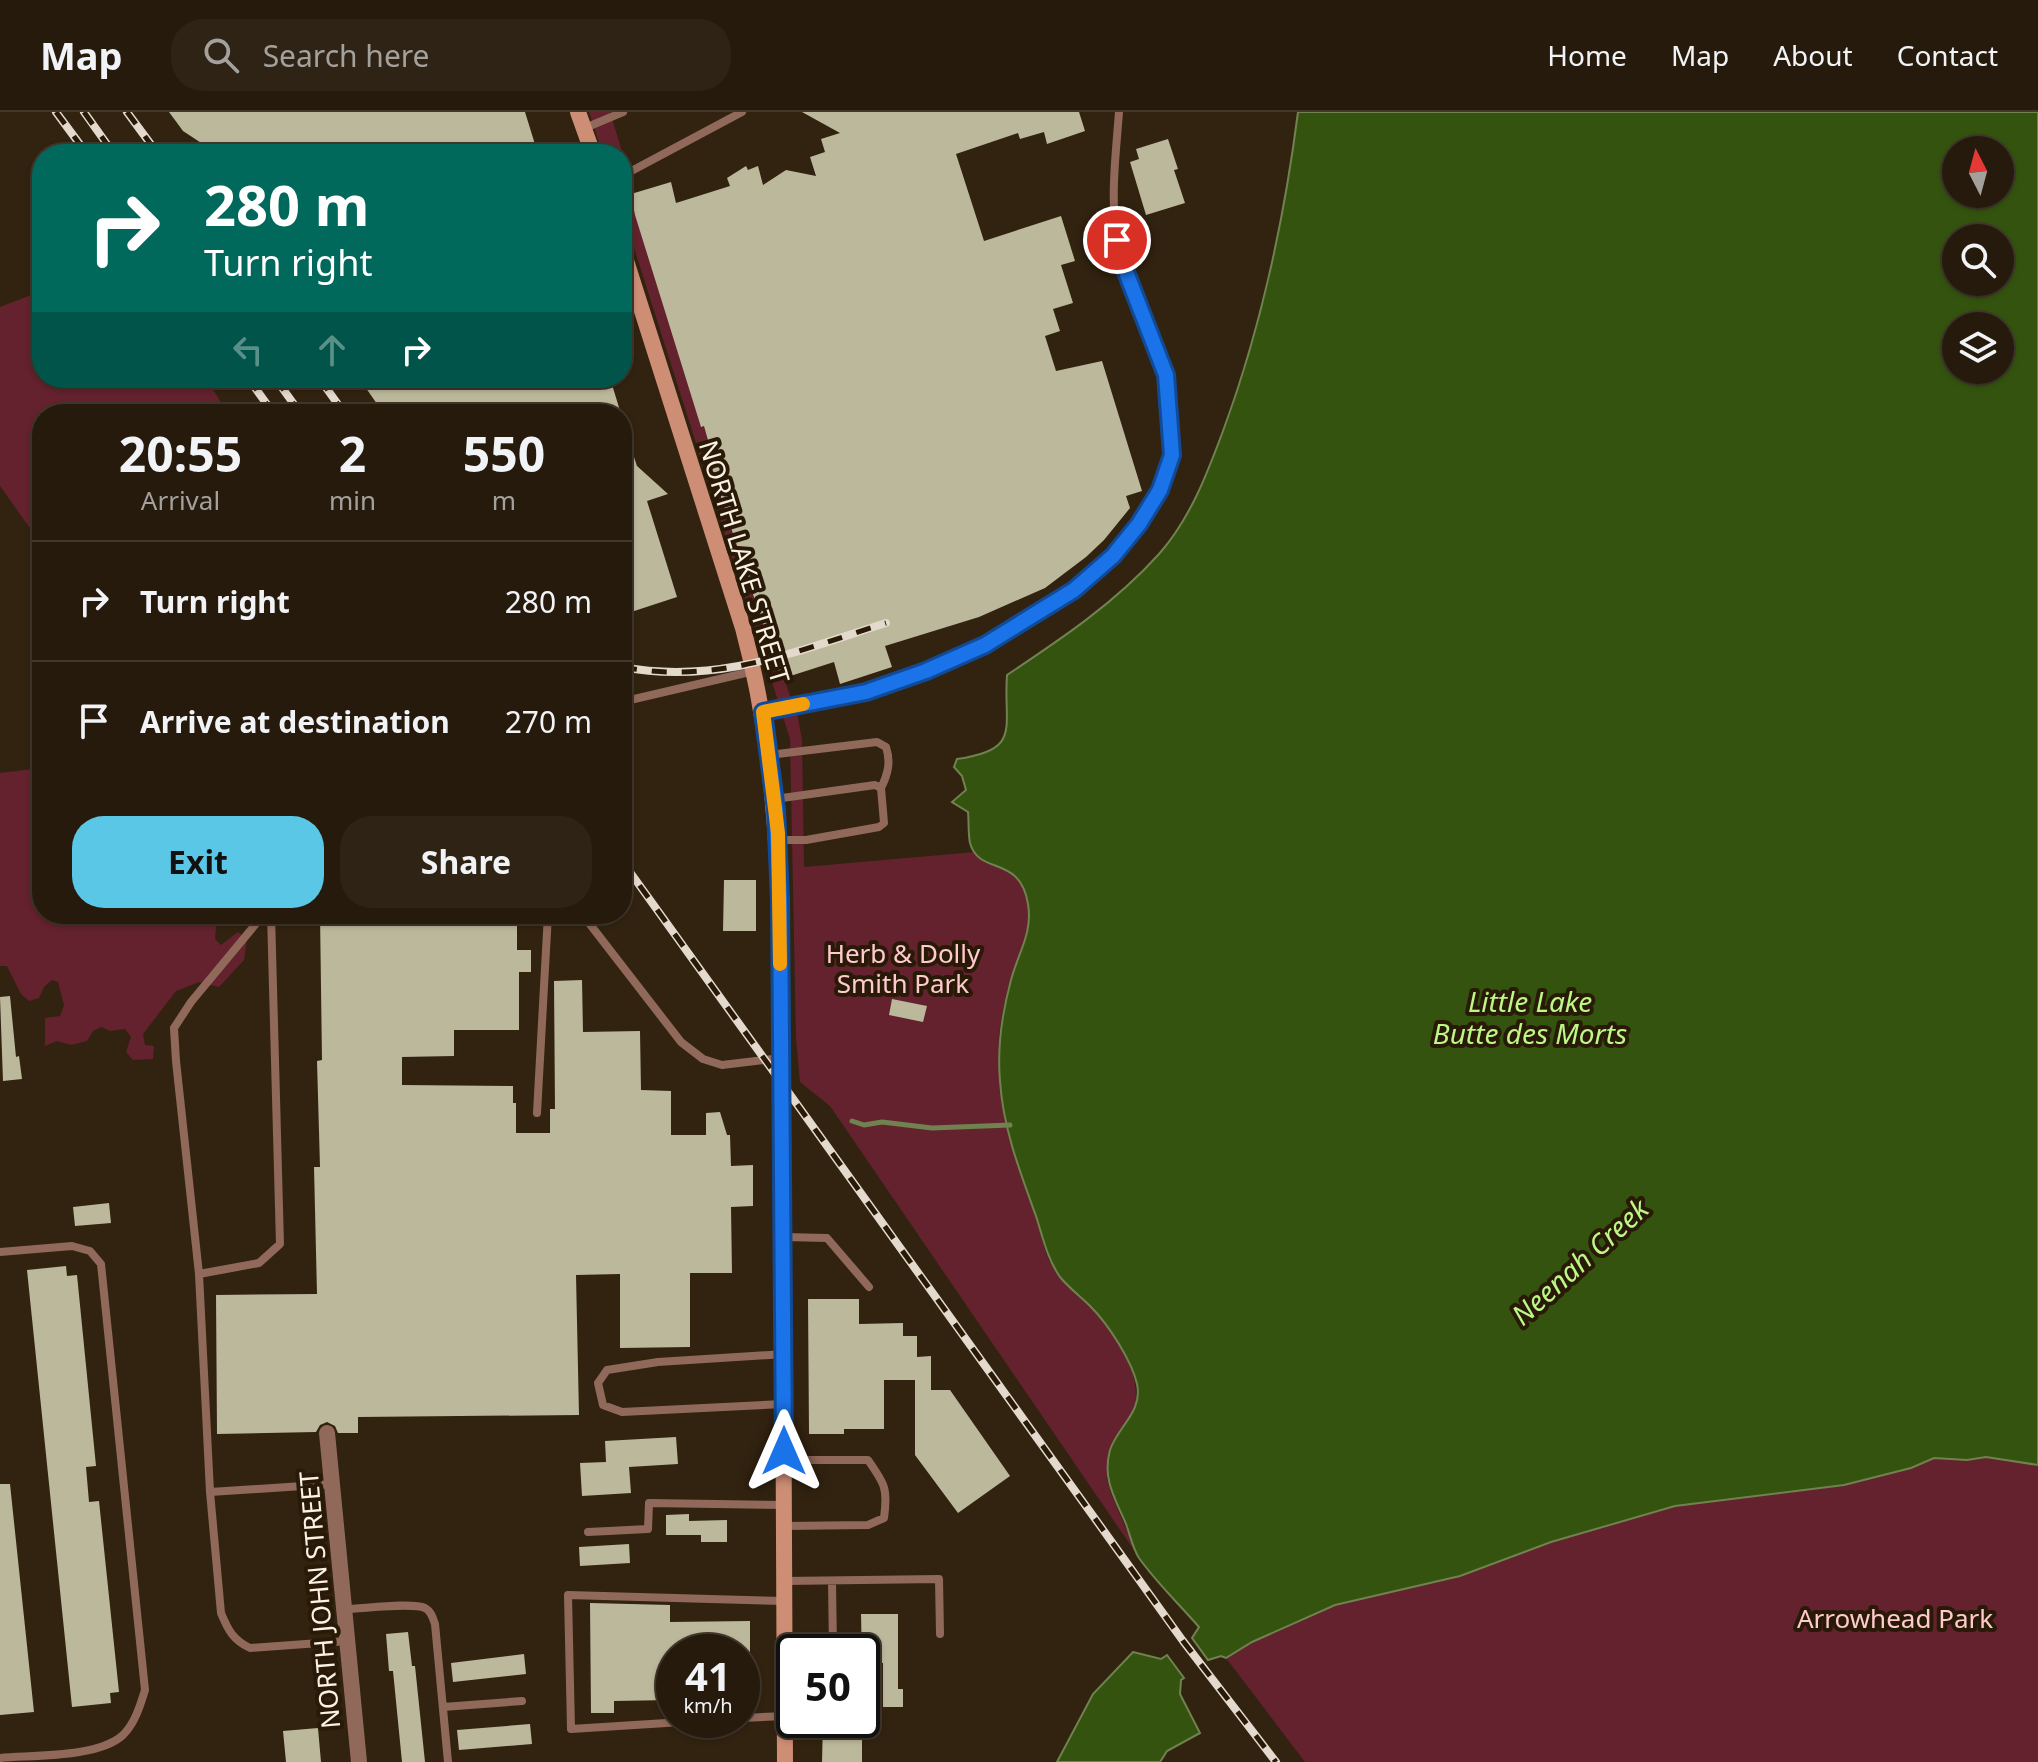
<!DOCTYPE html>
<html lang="en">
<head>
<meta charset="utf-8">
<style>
  body { margin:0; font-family:"Noto Sans",sans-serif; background:#2e2315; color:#f1f3f6; height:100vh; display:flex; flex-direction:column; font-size:30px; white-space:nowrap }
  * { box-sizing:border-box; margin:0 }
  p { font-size:26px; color:#a4a19d }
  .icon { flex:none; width:44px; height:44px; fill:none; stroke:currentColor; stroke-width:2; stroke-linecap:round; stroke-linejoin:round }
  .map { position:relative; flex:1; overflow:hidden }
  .panel { position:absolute; left:32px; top:292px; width:600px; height:520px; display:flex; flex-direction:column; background:#261a0c; border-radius:32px; box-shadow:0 2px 6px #0004,0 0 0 2px #42382d }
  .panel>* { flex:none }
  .top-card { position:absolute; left:32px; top:32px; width:600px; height:244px; border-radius:32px; box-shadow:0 2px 6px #0004,0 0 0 2px #42382d; background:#00695c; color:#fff; overflow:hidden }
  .needle { width:52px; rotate:354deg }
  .tools { position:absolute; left:1942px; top:24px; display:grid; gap:16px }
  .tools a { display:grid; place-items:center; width:72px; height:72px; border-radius:50%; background:#261a0c; box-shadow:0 2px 6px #0004,0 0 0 2px #42382d; font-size:40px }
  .speed { position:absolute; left:656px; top:1522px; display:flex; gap:16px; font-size:40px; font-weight:700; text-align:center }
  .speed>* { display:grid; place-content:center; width:104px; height:104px; border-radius:50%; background:#261a0c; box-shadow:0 2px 6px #0004,0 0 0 2px #42382d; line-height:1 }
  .speed small { font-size:20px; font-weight:400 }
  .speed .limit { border:4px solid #111; border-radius:12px; background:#fff; color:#111 }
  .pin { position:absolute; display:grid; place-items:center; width:68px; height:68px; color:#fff; margin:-34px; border:4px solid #fff; border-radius:50%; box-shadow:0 2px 8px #0007 }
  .me { position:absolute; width:88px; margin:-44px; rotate:0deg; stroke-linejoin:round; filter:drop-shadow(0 0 6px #0008) }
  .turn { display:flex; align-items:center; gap:28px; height:168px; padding:0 40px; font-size:36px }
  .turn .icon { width:104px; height:104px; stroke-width:2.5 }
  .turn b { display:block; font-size:56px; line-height:68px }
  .lanes { display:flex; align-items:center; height:76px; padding:0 40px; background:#0003; justify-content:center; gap:40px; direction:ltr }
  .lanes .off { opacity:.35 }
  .eta { display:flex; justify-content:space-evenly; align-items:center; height:136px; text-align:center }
  .eta b { font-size:48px; font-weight:700; line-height:56px }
  .button { display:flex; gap:16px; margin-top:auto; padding:16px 40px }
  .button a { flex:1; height:92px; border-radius:32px; background:#5bc7e7; color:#111; font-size:32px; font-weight:700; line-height:92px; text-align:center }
  .button a+a { background:#2e2315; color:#f1f3f6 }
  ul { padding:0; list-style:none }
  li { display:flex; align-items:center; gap:24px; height:120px; padding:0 40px; border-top:2px solid #42382d }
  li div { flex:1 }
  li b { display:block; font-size:30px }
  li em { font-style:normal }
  header { display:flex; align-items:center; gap:48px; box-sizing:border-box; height:112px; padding:0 40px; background:#261a0c; border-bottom:2px solid #42382d }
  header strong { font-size:38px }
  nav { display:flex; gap:44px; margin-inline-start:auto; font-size:28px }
  .search { width:560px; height:72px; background:#2e2315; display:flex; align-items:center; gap:20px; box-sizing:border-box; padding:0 28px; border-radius:32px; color:#a4a19d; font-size:30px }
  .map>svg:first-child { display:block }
</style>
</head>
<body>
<header>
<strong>Map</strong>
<div class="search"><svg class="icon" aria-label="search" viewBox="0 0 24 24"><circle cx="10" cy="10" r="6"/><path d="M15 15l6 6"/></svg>Search here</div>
<nav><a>Home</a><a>Map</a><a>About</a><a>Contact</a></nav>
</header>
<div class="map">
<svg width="2038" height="1650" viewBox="0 0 2038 1650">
  <rect width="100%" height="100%" fill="#322310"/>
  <path fill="#63222d" d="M 589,0 L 610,0 L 783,564 L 798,606 L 802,628 L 804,755 L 975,740 C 988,758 1013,752 1022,773 C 1037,808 1025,827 1013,860 C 1006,880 1001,903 999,925 C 997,975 1007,1021 1023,1067 C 1028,1083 1034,1098 1039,1113 C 1042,1125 1044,1138 1049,1148 C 1061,1169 1079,1180 1094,1197 C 1118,1224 1148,1269 1131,1305 L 1271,1522 L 1335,1493 L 1460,1464 L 1551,1430 L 1675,1394 L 1792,1380 L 1911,1356 L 1934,1346 L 1967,1348 L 1985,1345 L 2038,1352 L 2038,1650 L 1305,1650 L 1226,1546 L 1244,1535 L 1106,1364 C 1113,1392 1128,1418 1138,1444 L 830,994 L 800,970 L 796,926 L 790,627 L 622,98 L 622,42 L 603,42 Z
    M 42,171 L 42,266 L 206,266 L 228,302 L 42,302 L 42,433 L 0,374 L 0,195 L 31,183 Z
    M 42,656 L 42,802 L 217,802 L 215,827 L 221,833 L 238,820 L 247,827 L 244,848 L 219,875 L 199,870 L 176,879 L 143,922 L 145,933 L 154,934 L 153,947 L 133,948 L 126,940 L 131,925 L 125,917 L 110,919 L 101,915 L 93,919 L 87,929 L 71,933 L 57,929 L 45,934 L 45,906 L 60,904 L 64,893 L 58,870 L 52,868 L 44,875 L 39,886 L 29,889 L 21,882 L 7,854 L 0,854 L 0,661 Z"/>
  <path fill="#34530f" stroke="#70824f" stroke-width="2" fill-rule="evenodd" d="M 1298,0 L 2038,0 L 2038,1353 L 1986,1345 L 1967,1348 L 1934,1346 L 1911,1356 L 1844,1373 L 1675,1394 L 1551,1430 L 1460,1464 L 1335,1493 L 1252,1530 L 1226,1546 L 1221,1544 L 1208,1548 L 1192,1526 L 1199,1515 C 1179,1492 1156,1470 1139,1446 C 1133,1437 1130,1423 1126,1412 C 1115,1386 1102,1367 1110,1338 C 1118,1314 1143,1300 1137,1272 C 1132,1249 1108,1212 1091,1195 C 1081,1185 1069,1176 1060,1165 C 1047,1146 1043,1126 1036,1104 C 1020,1060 1003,1016 1000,969 C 997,934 1002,901 1011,868 C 1018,841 1033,821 1028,792 C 1020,742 979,764 970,731 C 968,721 969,710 968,700 L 952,690 L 966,678 L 962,664 L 954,655 L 957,647 C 1023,638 1003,615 1007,563 C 1061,527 1115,491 1159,442 C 1190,407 1207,362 1223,319 C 1261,216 1284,109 1298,0 ZM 1956,38 L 2000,38 L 2000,82 L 1956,82 ZM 1956,126 L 2000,126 L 2000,170 L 1956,170 ZM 1956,214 L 2000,214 L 2000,258 L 1956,258 Z
    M 1133,1540 L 1161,1547 L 1167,1543 L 1184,1566 L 1181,1568 L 1180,1582 L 1200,1621 L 1167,1639 L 1160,1650 L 1057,1650 L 1093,1582 Z"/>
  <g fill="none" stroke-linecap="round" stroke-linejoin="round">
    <path stroke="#70824f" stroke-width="5" d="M 852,1009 L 864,1013 L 882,1010 L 932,1016 L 1010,1013"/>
  </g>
  <path fill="#bbb89c" d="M 169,0 L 525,0 L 538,42 L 218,42 L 183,19 Z
    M 802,0 L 1079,0 L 1085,19 L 1047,32 L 1044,20 L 1020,27 L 1018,21 L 956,42 L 984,129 L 1061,104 L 1075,149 L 1061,153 L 1073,191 L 1053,197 L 1060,219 L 1045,224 L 1056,259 L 1102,249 L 1142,379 L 1126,384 L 1130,396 L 1104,428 L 1086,445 L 1045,476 L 979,505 L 885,534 L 892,555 L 840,572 L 834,550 L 781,567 L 711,355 L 715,353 L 704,314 L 701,315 L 635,103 L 631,82 L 671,70 L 676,91 L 730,74 L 727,66 L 746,54 L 748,58 L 758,54 L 763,73 L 786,58 L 816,64 L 810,45 L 825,40 L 821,27 L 840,21 Z
    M 1168,27 L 1178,57 L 1174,58 L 1185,91 L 1146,103 L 1130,50 L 1139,47 L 1136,37 Z
    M 359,266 L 610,266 L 621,302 L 384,302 Z
    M 622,318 L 625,318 L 637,354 L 668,382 L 647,389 L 677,485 L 622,503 Z
    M 724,768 L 756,768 L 756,819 L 723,819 Z
    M 320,802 L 517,802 L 517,838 L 531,838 L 531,860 L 519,860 L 519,918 L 454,918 L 454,944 L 402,945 L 402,973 L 513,974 L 513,991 L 516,991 L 516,1021 L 550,1021 L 550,997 L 555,997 L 554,869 L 582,868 L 583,920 L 640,919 L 641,978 L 671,979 L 671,1023 L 706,1023 L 706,1001 L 720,1000 L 727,1023 L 730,1023 L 731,1054 L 753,1053 L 753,1094 L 731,1095 L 732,1161 L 690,1161 L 690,1235 L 620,1236 L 620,1162 L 576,1163 L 579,1303 L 358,1305 L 358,1321 L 338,1321 L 335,1314 L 327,1310 L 320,1313 L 316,1320 L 217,1322 L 216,1183 L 317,1182 L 314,1055 L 320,1055 L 317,949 L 322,948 Z
    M 10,884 L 16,945 L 19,944 L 22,967 L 3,969 L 0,885 Z
    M 892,887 L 927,894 L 923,910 L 889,903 Z
    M 109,1091 L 111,1111 L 75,1114 L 73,1095 Z
    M 66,1154 L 67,1164 L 77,1163 L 96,1354 L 86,1355 L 89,1390 L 99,1389 L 119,1580 L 110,1581 L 111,1591 L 72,1595 L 27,1158 Z
    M 808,1187 L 859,1187 L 859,1212 L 903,1211 L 903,1224 L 917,1224 L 917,1245 L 931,1244 L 931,1278 L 950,1278 L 1010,1364 L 958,1401 L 915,1343 L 915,1268 L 884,1268 L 884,1317 L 844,1317 L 844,1322 L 809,1322 Z
    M 676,1325 L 678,1352 L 629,1355 L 631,1381 L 582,1384 L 580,1351 L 606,1350 L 605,1329 Z
    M 0,1372 L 10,1372 L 34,1600 L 0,1603 Z
    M 689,1402 L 689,1409 L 727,1408 L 727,1430 L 701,1430 L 701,1423 L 666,1423 L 666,1403 Z
    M 629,1432 L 630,1451 L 580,1454 L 579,1435 Z
    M 590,1491 L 670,1493 L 670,1510 L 750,1509 L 750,1540 L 674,1540 L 672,1588 L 614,1589 L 614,1601 L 591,1601 Z
    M 861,1502 L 898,1502 L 898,1577 L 903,1577 L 903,1595 L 883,1595 L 883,1551 L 862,1551 Z
    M 408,1520 L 412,1554 L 415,1554 L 425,1650 L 402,1650 L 393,1559 L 389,1559 L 386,1522 Z
    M 524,1542 L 526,1562 L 453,1570 L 451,1551 Z
    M 823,1608 L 862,1608 L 862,1650 L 822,1650 Z
    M 530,1612 L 532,1632 L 459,1638 L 457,1618 Z
    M 318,1616 L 321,1650 L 286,1650 L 283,1619 Z"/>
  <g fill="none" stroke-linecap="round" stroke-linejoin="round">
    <path stroke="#91695a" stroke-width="8" d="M 585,16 L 623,0
      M 622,64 L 742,0
      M 630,588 L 754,559
      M 763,600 C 796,593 831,589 864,581 C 963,557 1129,465 1164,365 C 1167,358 1172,350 1172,342 C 1174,329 1169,278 1166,264 C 1156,219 1125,174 1117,127 C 1110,86 1116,41 1119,0
      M 769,643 L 877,630 L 886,635 C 891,650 888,662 881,676
      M 775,687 L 875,673 L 881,676 L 884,711 L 879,715 L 806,728 L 778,728
      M 271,802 L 280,1132 L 259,1151 L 199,1162 L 210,1380 L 333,1372
      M 582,802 L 681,930 L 703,947 L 722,953 L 781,946
      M 537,1001 L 548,802
      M 784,1125 L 827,1126 L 869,1175
      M 0,1140 L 72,1134 L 90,1139 L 101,1152 L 145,1578 C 140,1594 135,1611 123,1623 C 98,1646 33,1643 0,1646
      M 199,1162 L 176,949 L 174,916 L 191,890 L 264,802
      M 784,1242 L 658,1250 L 607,1258 L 598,1271 L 603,1293 L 622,1300 L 784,1292
      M 210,1380 L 221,1501 C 228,1518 233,1528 250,1536 L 347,1529
      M 784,1414 L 868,1413 L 884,1406 C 888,1377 885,1372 868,1348 L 785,1348
      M 588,1420 L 648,1417 L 649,1391 L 784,1393
      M 785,1469 L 939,1467 L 940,1522
      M 345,1497 C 361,1497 412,1490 425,1496 C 431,1499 433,1506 435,1512 L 448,1650
      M 806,1540 L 833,1540 L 832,1469
      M 443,1595 L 522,1589
      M 742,1606 L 785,1604
      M 714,1608 L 571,1617 L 568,1483 L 784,1489"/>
    <path stroke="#91695a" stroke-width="16" d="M 327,1321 L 359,1650"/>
    <path stroke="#cd8e75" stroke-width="16" d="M 578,0 L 593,42
      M 622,136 L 743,516 C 785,672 779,825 782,985 C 785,1206 784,1428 785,1650"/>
    <defs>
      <path id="rail" d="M 56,0 L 87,42
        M 84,0 L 114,42
        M 127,0 L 158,42
        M 248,266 L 274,302
        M 275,266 L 301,302
        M 319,266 L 345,302
        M 622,555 C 718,573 797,539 886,511
        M 622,749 L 1183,1529 L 1276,1650"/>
    </defs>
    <use href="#rail" stroke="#e4d9cd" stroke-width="8"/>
    <use href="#rail" stroke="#281a07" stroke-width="5" stroke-dasharray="15" stroke-linecap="butt"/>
  </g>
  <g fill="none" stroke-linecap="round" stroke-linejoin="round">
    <defs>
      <path id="route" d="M 784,1339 L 780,788 L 776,698 L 763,600 L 866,580 L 926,559 L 985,533 L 1074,478 L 1113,444 L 1139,412 L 1160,378 L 1172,343 L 1166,263 L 1126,160 L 1117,128"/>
    </defs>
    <use href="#route" stroke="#114b97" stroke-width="20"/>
    <use href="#route" stroke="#1a73e8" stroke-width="14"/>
    <path stroke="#f59e0b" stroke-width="14" d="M 780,852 L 778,721 L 763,600 L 803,592"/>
  </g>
  <g text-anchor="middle" stroke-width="8" stroke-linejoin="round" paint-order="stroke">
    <g font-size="26" fill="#fbf1e5" stroke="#281a07">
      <text transform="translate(744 450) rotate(73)" y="9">NORTH LAKE STREET</text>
      <text transform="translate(320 1488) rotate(-95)" y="9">NORTH JOHN STREET</text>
    </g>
    <g font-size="26" fill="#ffc9cd" stroke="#281a07">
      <text x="903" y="851">Herb &amp; Dolly<tspan x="903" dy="30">Smith Park</tspan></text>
      <text x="1895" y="1516">Arrowhead Park</text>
    </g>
    <g font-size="28" font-style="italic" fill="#bdf786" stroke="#281a07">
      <text x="1530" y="900">Little Lake<tspan x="1530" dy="32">Butte des Morts</tspan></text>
      <text transform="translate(1580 1150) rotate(-42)" y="10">Neenah Creek</text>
    </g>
  </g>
</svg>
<div class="tools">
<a><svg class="needle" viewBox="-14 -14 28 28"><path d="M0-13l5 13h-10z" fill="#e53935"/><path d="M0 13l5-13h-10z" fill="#a4a19d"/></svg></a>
<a><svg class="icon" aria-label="search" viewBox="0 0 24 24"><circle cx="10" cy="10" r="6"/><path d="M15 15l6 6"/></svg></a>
<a><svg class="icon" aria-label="layers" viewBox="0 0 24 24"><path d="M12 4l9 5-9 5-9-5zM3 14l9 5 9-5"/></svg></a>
</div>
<div class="speed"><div>41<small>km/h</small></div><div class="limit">50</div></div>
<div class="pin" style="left:1117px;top:128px;background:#d93025"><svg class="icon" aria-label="arrive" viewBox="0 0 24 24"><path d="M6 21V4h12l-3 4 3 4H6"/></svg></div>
<svg class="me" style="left:784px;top:1339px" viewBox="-20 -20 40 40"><path d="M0-17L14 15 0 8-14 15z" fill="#1a73e8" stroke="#fff" stroke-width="4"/></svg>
<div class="top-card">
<div class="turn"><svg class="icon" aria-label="right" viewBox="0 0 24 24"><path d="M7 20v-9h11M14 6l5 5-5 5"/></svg><div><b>280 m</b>Turn right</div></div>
<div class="lanes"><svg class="icon off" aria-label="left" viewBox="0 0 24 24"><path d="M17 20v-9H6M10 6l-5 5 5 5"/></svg><svg class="icon off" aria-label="ahead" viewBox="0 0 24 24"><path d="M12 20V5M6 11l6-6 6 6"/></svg><svg class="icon" aria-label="right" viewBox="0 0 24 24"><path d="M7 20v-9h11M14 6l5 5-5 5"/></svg></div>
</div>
<section class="panel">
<div class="eta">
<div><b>20:55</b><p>Arrival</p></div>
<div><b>2</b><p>min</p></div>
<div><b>550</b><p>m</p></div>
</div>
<ul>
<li><svg class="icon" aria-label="right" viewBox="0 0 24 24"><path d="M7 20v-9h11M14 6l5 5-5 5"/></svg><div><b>Turn right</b></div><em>280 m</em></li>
<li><svg class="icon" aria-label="arrive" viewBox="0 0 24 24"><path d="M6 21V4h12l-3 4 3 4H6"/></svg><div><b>Arrive at destination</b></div><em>270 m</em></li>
</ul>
<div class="button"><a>Exit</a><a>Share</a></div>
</section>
</div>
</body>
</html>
